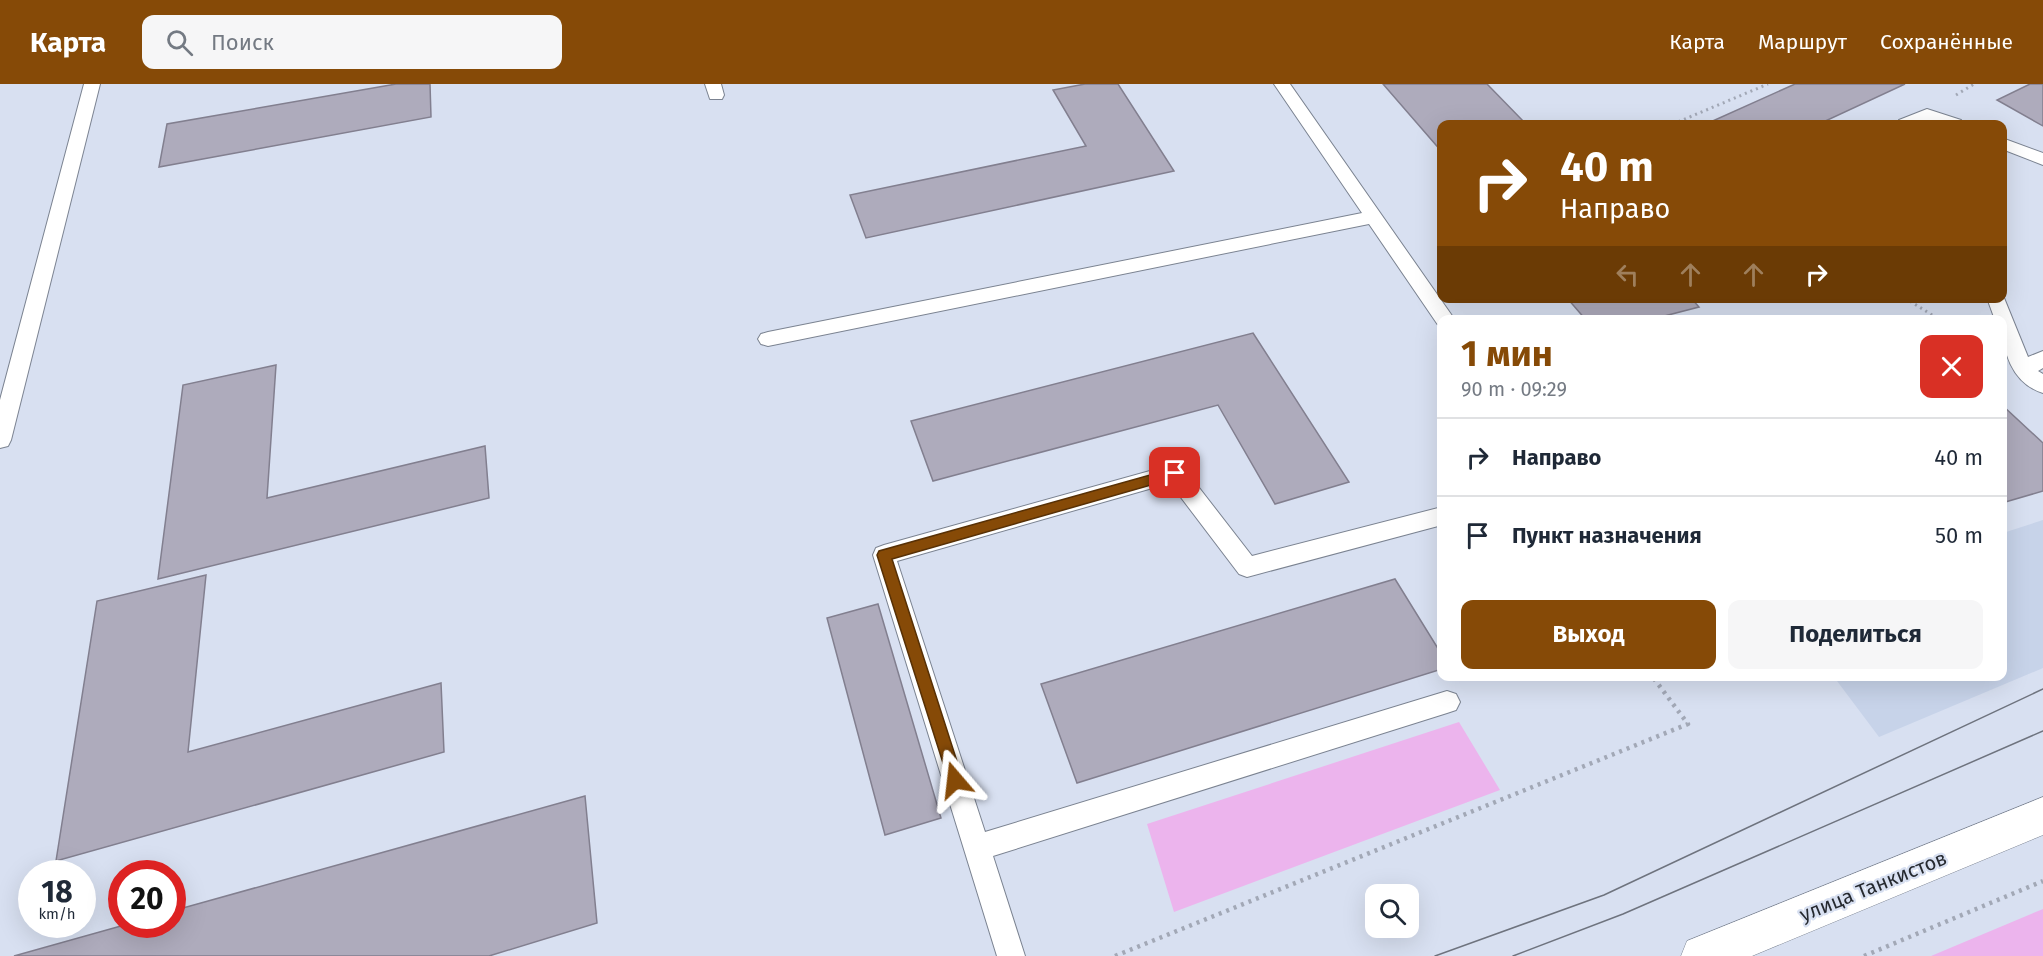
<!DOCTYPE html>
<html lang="ru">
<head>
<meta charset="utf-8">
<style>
  body { margin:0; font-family:"Fira Sans",sans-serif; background:#f6f6f7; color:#1f2937; height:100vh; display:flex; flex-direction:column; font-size:22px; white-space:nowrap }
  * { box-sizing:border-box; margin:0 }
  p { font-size:20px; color:#747a83 }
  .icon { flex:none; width:33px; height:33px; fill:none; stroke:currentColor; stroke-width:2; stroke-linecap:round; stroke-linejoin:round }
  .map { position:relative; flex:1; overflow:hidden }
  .drawer { position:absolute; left:1437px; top:231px; width:570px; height:366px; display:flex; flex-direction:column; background:#fff; border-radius:12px; box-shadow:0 6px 24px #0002 }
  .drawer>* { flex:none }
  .guide { position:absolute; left:1437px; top:36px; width:570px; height:183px; border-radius:12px; box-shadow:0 6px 24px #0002; background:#864a07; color:#fff; overflow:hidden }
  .controls { position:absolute; left:1365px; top:800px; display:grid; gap:12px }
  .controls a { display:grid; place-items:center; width:54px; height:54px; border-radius:12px; background:#fff; box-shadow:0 6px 24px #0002; font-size:30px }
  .speed { position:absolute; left:18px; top:776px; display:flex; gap:12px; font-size:30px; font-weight:700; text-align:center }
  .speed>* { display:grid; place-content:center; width:78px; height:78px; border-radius:50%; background:#fff; box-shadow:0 6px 24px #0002; line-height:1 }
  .speed small { font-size:15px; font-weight:400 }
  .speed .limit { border:9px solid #d22; background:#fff; color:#111 }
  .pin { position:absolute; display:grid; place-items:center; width:51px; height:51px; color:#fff; margin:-26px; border-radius:12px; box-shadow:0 3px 9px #0006 }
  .me { position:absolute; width:66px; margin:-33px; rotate:343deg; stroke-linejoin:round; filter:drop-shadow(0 0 4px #0008) }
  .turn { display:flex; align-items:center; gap:21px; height:126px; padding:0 24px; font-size:27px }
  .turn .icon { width:78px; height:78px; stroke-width:2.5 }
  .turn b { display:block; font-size:42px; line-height:51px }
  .lanes { display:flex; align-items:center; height:57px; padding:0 24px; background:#0003; justify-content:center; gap:30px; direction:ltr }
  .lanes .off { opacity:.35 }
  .round { display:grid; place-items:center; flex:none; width:63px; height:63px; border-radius:12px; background:#f6f6f7 }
  .summary { display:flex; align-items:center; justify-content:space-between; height:102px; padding:0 24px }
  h1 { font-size:36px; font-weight:700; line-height:45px; color:#864a07 }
  .cta { display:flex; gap:12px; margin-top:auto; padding:12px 24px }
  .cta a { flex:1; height:69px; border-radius:12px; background:#864a07; color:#fff; font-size:24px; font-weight:700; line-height:69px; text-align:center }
  .cta a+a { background:#f6f6f7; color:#1f2937 }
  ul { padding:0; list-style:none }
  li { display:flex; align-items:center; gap:18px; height:78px; padding:0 24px; border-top:2px solid #e0e1e3 }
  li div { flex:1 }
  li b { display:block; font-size:22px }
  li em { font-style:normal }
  header { display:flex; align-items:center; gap:36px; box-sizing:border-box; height:84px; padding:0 30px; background:#864a07; color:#fff }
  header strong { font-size:28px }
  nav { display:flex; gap:33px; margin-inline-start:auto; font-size:21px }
  .search { width:420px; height:54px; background:#f6f6f7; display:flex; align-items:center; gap:15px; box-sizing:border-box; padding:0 21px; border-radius:12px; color:#747a83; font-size:22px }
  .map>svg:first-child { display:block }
</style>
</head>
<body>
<header>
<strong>Карта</strong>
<div class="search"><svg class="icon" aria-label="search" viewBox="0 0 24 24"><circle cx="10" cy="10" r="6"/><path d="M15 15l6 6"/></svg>Поиск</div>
<nav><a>Карта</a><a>Маршрут</a><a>Сохранённые</a></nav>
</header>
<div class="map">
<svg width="2043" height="872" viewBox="0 0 2043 872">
  <rect width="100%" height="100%" fill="#d8e0f1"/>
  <path fill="#c7d3e9" d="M 2043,436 L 2043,584 L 1879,653 L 1834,593 L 2002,592 L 2003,449 Z"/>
  <path fill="#ecb4ed" d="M 1459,638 L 1500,706 L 1174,828 L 1147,740 Z
    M 2043,825 L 2043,872 L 1931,872 Z"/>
  <path fill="#aeabbc" stroke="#827f8f" stroke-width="1.5" d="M 396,0 L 430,0 L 431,33 L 159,83 L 167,40 Z
    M 1085,0 L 1118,0 L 1174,87 L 866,154 L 850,111 L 1086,62 L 1053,6 Z
    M 1383,0 L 1487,0 L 1526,40 L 1442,40 L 1442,68 Z
    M 1795,0 L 1905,0 L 1819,40 L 1706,40 Z
    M 2030,0 L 2043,0 L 2043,42 L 1997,16 Z
    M 1567,214 L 1691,214 L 1699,223 L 1649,236 L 1586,236 Z
    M 1253,249 L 1349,398 L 1275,420 L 1218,321 L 933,397 L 911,337 Z
    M 276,281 L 267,414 L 485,362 L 489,414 L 158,495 L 183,301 Z
    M 2002,321 L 2043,359 L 2043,407 L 2002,419 Z
    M 206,491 L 188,668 L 441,599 L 444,668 L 56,777 L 97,517 Z
    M 1395,495 L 1442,571 L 1442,585 L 1077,699 L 1041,600 Z
    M 878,520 L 941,734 L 885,751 L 827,534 Z
    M 585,712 L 597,839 L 489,872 L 14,872 L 128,840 L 172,840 L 172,827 Z"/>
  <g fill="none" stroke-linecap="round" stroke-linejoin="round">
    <defs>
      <path id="lane" d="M 84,0 L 100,0 L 11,356 L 8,362 L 0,364 L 0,316 Z
        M 705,0 L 721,0 L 724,11 L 722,15 L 710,15 Z
        M 1274,0 L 1290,0 L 1455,236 L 1442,236 L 1442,242 L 1438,241 L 1369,140 L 768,262 L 761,260 L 758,255 L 761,250 L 768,248 L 1362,129 Z
        M 1927,25 L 1961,36 L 1963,40 L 1940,40 L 1928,36 L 1918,40 L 1897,40 L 1899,36 Z
        M 2002,54 L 2043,69 L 2043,81 L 2002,65 Z
        M 2002,209 L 2028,273 L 2043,267 L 2043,284 L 2038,287 L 2043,290 L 2043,309 C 2011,299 2002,266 2002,236 L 1995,236 L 1987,214 L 2002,214 Z
        M 1175,380 L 1183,383 L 1252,472 L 1442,423 L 1442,441 L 1247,493 L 1239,490 L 1170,399 L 897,477 L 985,748 L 1447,607 L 1456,610 L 1460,618 L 1456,626 L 1447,629 L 993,772 L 1025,872 L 997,872 L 873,471 L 876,464 L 884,461 Z"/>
      <path id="secondary" d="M 2043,713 L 2043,751 L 1752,872 L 1681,872 L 1687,857 Z"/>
    </defs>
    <use href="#lane" stroke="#7b8391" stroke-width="2"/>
    <use href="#secondary" stroke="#7b8391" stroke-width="1"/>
    <path stroke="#a2a8b6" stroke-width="3" stroke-dasharray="2 4" stroke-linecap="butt" d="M 1956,11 L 1974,0
      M 1673,40 L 1768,0
      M 1905,214 L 1940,236"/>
    <path stroke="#a2a8b6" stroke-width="4.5" stroke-dasharray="3 5" stroke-linecap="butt" d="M 1115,872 L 1688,640 L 1652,592
      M 1864,872 L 2043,797"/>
    <use href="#lane" fill="#fff" fill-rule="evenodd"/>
    <use href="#secondary" fill="#fff" fill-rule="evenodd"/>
    <path stroke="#6e737e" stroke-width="1.5" d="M 1435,872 L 1604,811 L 2043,605
      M 1513,872 L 1623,830 L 2043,647"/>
  </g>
  <path fill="#864a07" stroke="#573005" stroke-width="1.5" d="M 1175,384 L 1179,386 L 1179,393 L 892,475 L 963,696 L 961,701 L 955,704 L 950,701 L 877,471 L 879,467 Z"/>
  <g text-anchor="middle" stroke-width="4.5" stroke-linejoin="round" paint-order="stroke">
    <g font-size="20" fill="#25292f" stroke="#d8e0f1">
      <text transform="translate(1873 802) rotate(-22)" y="7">улица Танкистов</text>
    </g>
  </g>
</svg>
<div class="controls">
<a><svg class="icon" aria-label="search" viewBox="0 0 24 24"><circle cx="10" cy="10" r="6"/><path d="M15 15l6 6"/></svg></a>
</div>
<div class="speed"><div>18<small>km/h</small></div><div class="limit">20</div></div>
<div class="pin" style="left:1175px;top:389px;background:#d93025"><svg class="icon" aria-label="arrive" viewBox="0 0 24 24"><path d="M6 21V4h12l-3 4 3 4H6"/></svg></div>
<svg class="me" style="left:955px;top:696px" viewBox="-20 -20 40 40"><path d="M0-17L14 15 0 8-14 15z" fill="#864a07" stroke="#fff" stroke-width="4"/></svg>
<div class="guide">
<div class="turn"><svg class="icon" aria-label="right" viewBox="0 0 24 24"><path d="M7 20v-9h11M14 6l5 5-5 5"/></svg><div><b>40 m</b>Направо</div></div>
<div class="lanes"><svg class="icon off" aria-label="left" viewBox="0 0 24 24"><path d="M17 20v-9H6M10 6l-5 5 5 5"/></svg><svg class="icon off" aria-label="ahead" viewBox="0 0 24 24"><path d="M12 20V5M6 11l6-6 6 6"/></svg><svg class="icon off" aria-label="ahead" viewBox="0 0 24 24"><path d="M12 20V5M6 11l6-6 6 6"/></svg><svg class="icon" aria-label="right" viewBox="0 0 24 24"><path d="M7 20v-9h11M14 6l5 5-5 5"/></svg></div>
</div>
<section class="drawer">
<div class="summary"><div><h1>1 мин</h1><p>90 m · 09:29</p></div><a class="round" style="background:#d93025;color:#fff"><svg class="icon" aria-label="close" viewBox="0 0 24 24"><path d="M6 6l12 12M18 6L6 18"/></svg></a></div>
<ul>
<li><svg class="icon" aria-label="right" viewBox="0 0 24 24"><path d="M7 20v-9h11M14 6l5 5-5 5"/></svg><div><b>Направо</b></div><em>40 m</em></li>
<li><svg class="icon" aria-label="arrive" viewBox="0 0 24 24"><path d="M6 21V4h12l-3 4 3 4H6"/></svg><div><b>Пункт назначения</b></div><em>50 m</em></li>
</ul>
<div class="cta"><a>Выход</a><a>Поделиться</a></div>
</section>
</div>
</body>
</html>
